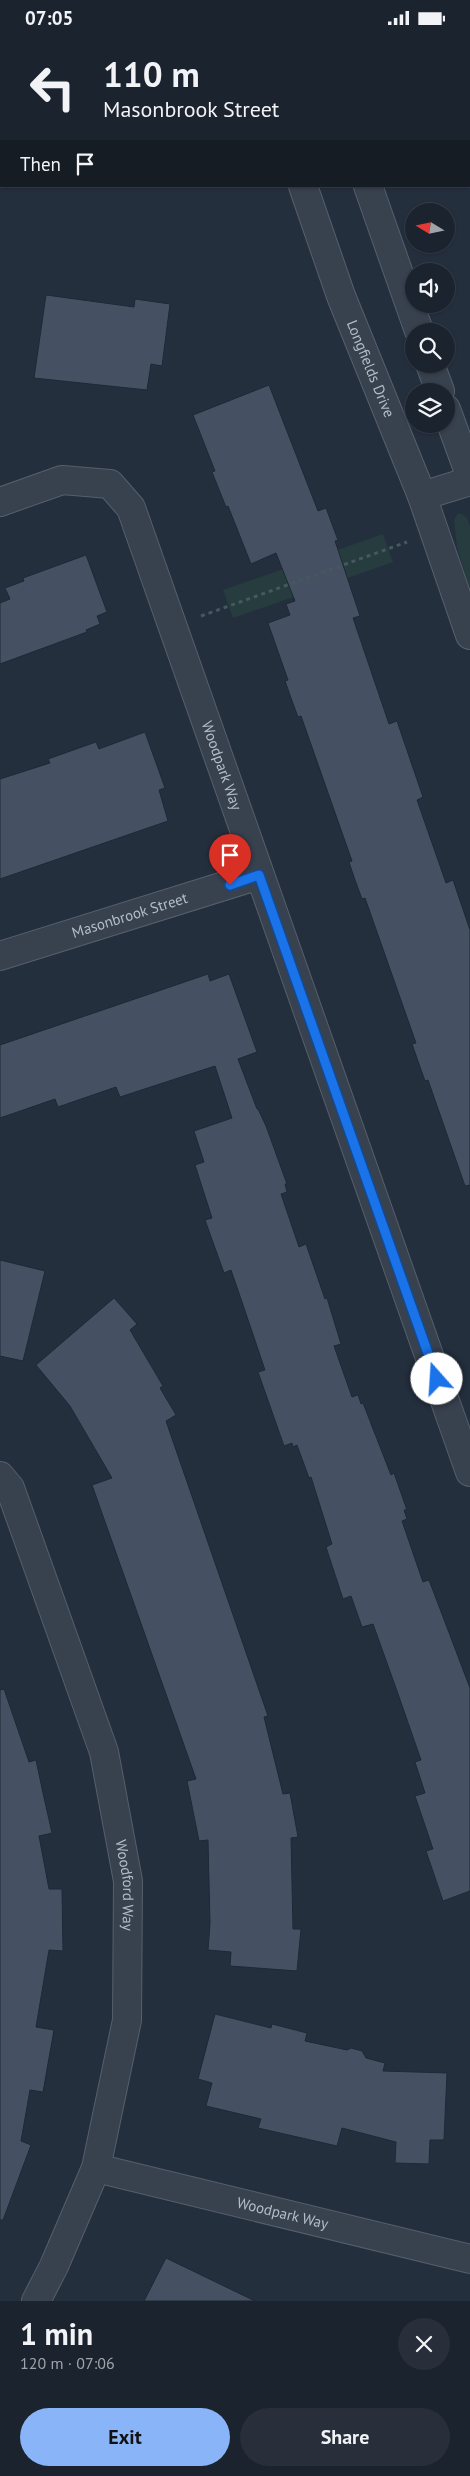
<!DOCTYPE html>
<html lang="en">
<head>
<meta charset="utf-8">
<style>
  body { margin:0; font-family:"PT Sans",sans-serif; background:#282f3a; color:#f1f3f6; height:100vh; display:flex; flex-direction:column; font-size:19px; white-space:nowrap }
  * { box-sizing:border-box; margin:0 }
  p { font-size:16px; color:#a0a4aa }
  .icon { flex:none; width:28px; height:28px; fill:none; stroke:currentColor; stroke-width:2; stroke-linecap:round; stroke-linejoin:round }
  .map { position:relative; height:2266px; overflow:hidden }
  .side { display:flex; flex-direction:column; background:#1b232e; flex:1 }
  .side>* { flex:none }
  .hud { position:absolute; left:0px; top:0px; width:470px; height:152px; box-shadow:0 1px 4px #0004,0 0 0 1px #39404a; background:#1b232e; color:#f1f3f6; overflow:hidden }
  .needle { width:32px; rotate:280deg }
  .controls { position:absolute; left:405px; top:168px; display:grid; gap:10px }
  .controls a { display:grid; place-items:center; width:50px; height:50px; border-radius:50%; background:#1b232e; box-shadow:0 1px 4px #0004,0 0 0 1px #39404a; font-size:25px }
  .pin { position:absolute; display:grid; place-items:center; width:42px; height:42px; color:#fff; margin:-51px -21px; border-radius:50% 50% 50% 0; rotate:-45deg; box-shadow:0 0 5px #0007 }
  .pin .icon { rotate:45deg }
  .me { position:absolute; width:55px; margin:-28px; rotate:341deg; stroke-linejoin:round; filter:drop-shadow(0 0 4px #0008) }
  .turn { display:flex; align-items:center; gap:18px; height:105px; padding:0 20px; font-size:22px }
  .turn .icon { width:65px; height:65px; stroke-width:2.5 }
  .turn b { display:block; font-size:35px; line-height:42px }
  .then { display:flex; align-items:center; height:48px; padding:0 20px; background:#0003; gap:10px; font-size:19px }
  .round { display:grid; place-items:center; flex:none; width:52px; height:52px; border-radius:26px; background:#282f3a }
  .overview { display:flex; align-items:center; justify-content:space-between; height:85px; padding:0 20px }
  h1 { font-size:30px; font-weight:700; line-height:38px }
  .button { display:flex; gap:10px; margin-top:auto; padding:10px 20px }
  .button a { flex:1; height:58px; border-radius:30px; background:#8ab4f8; color:#111; font-size:20px; font-weight:700; line-height:58px; text-align:center }
  .button a+a { background:#282f3a; color:#f1f3f6 }
  .status { display:flex; justify-content:space-between; align-items:center; height:35px; padding:0 25px; background:#1b232e; direction:ltr }
  .status svg { height:14px; fill:currentColor }
  .map>svg:first-child { display:block }
</style>
</head>
<body>
<div class="status"><b>07:05</b><svg viewBox="0 0 49 12"><path d="M0 12V9h3v3zM5 12V6h3v6zM10 12V3h3v9zM15 12V0h3v12zM26 1h20v11H26zM47 4h2v5h-2z"/></svg></div>
<div class="map">
<svg width="470" height="2266" viewBox="0 0 470 2266">
  <rect width="100%" height="100%" fill="#242f3e"/>
  <path fill="#263c3f" d="M 458,478 C 467,480 468,484 470,492 L 470,555 L 457,512 L 454,485 Z
    M 383,499 L 393,527 L 233,583 L 223,555 Z"/>
  <path fill="#455162" stroke="#1f2835" d="M 46,260 L 134,272 L 135,264 L 170,269 L 162,331 L 151,329 L 147,355 L 34,343 Z
    M 269,350 L 318,476 L 326,473 L 338,505 L 335,506 L 360,581 L 353,583 L 389,689 L 397,686 L 423,762 L 417,765 L 446,848 L 453,845 L 470,895 L 470,1150 L 465,1151 L 428,1045 L 425,1046 L 412,1009 L 416,1008 L 365,863 L 362,864 L 355,845 L 349,827 L 352,826 L 301,681 L 298,682 L 291,663 L 285,646 L 288,645 L 268,588 L 290,580 L 286,569 L 295,566 L 276,518 L 251,529 L 228,471 L 226,472 L 212,437 L 215,436 L 193,380 Z
    M 86,520 L 107,577 L 97,581 L 100,589 L 86,595 L 87,597 L 0,629 L 0,568 L 10,564 L 5,553 L 24,546 L 23,543 Z
    M 145,697 L 165,753 L 159,755 L 168,786 L 0,844 L 0,744 L 50,728 L 48,724 L 96,707 L 99,714 Z
    M 208,939 L 210,946 L 229,939 L 257,1017 L 238,1024 L 257,1074 L 258,1074 L 266,1091 L 287,1149 L 285,1149 L 287,1157 L 281,1159 L 299,1212 L 306,1209 L 325,1264 L 327,1263 L 341,1309 L 334,1311 L 352,1362 L 358,1360 L 361,1369 L 363,1368 L 391,1440 L 394,1438 L 407,1475 L 404,1475 L 407,1484 L 402,1486 L 423,1547 L 429,1545 L 470,1653 L 470,1856 L 443,1866 L 426,1816 L 433,1814 L 415,1761 L 425,1758 L 415,1727 L 421,1725 L 397,1656 L 373,1589 L 362,1592 L 351,1561 L 343,1564 L 326,1512 L 332,1509 L 311,1442 L 309,1443 L 297,1410 L 293,1412 L 292,1408 L 284,1411 L 258,1337 L 265,1335 L 242,1267 L 231,1235 L 224,1238 L 205,1185 L 212,1183 L 195,1130 L 204,1127 L 194,1096 L 232,1083 L 215,1031 L 120,1062 L 116,1052 L 58,1072 L 55,1064 L 0,1083 L 0,1010 Z
    M 0,1225 L 45,1236 L 23,1326 L 0,1321 Z
    M 114,1263 L 137,1289 L 130,1295 L 163,1351 L 160,1353 L 176,1380 L 166,1386 L 268,1681 L 264,1682 L 283,1759 L 290,1758 L 298,1802 L 291,1803 L 293,1894 L 301,1894 L 297,1936 L 230,1931 L 231,1917 L 208,1915 L 210,1888 L 208,1805 L 199,1806 L 187,1746 L 196,1744 L 92,1450 L 112,1443 L 70,1371 L 36,1330 Z
    M 4,1654 L 29,1727 L 36,1725 L 43,1758 L 52,1798 L 39,1801 L 49,1854 L 62,1854 L 63,1916 L 49,1915 L 36,1992 L 54,1995 L 43,2057 L 30,2055 L 21,2106 L 31,2110 L 3,2185 L 0,2185 L 0,1655 Z
    M 215,1979 L 271,1993 L 272,1989 L 307,1998 L 305,2006 L 347,2015 L 351,2013 L 362,2016 L 366,2023 L 385,2028 L 383,2036 L 447,2038 L 444,2105 L 430,2105 L 429,2129 L 395,2128 L 396,2107 L 342,2093 L 337,2111 L 258,2093 L 261,2084 L 206,2071 L 212,2048 L 198,2044 Z
    M 166,2223 L 255,2266 L 144,2266 Z"/>
  <g fill="none" stroke-linecap="round" stroke-linejoin="round">
    <defs>
      <g id="minor">
        <path d="M 43,0 L 44,1"/>
        <path d="M 249,0 L 250,1"/>
        <path d="M 313,0 L 313,1"/>
        <path d="M 0,106 L 1,105"/>
        <path id="s1" d="M 303,151 L 341,261 L 422,461 L 470,600"/>
        <path d="M 368,151 L 419,296"/>
        <path d="M 430,329 L 440,356"/>
        <path d="M 446,374 L 470,440"/>
        <path d="M 422,461 L 470,446"/>
        <path id="s2" d="M 0,467 L 62,445 L 110,449 L 131,473 L 470,1437"/>
        <path id="s3" d="M 0,921 L 259,840"/>
        <path id="s4" d="M 0,1441 L 10,1453 L 104,1717 L 128,1846 L 127,1985 L 96,2133 L 54,2231 L 36,2266"/>
        <path id="s5" d="M 96,2133 L 470,2224"/>
      </g>
    </defs>
    <use href="#minor" stroke="#565f6c" stroke-width="30"/>
    <path stroke="#44595c" stroke-width="3" stroke-dasharray="4 4" stroke-linecap="butt" d="M 201,581 L 407,507"/>
    <use href="#minor" stroke="#38414e" stroke-width="28"/>
  </g>
  <g fill="none" stroke-linecap="round" stroke-linejoin="round">
    <defs>
      <path id="route" d="M 230,850 L 259,840 L 437,1344"/>
    </defs>
    <use href="#route" stroke="#114b97" stroke-width="12"/>
    <use href="#route" stroke="#1a73e8" stroke-width="9"/>
  </g>
  <g text-anchor="middle" stroke-width="4.5" stroke-linejoin="round" paint-order="stroke">
    <g font-size="15" fill="#b4bcc9" stroke="#1d2633">
      <text dy="5" stroke="none"><textPath href="#s1" startOffset="195">Longfields Drive</textPath></text>
      <text dy="5" stroke="none"><textPath href="#s2" startOffset="419">Woodpark Way</textPath></text>
      <text dy="5" stroke="none"><textPath href="#s3" startOffset="136">Masonbrook Street</textPath></text>
      <text dy="5" stroke="none"><textPath href="#s4" startOffset="431">Woodford Way</textPath></text>
      <text dy="5" stroke="none"><textPath href="#s5" startOffset="192">Woodpark Way</textPath></text>
    </g>
  </g>
</svg>
<div class="controls">
<a><svg class="needle" viewBox="-14 -14 28 28"><path d="M0-13l5 13h-10z" fill="#e53935"/><path d="M0 13l5-13h-10z" fill="#a0a4aa"/></svg></a>
<a><svg class="icon" aria-label="sound" viewBox="0 0 24 24"><path d="M4 9h4l5-4v14l-5-4H4zM17 9q2 3 0 6"/></svg></a>
<a><svg class="icon" aria-label="search" viewBox="0 0 24 24"><circle cx="10" cy="10" r="6"/><path d="M15 15l6 6"/></svg></a>
<a><svg class="icon" aria-label="layers" viewBox="0 0 24 24"><path d="M12 4l9 5-9 5-9-5zM3 14l9 5 9-5"/></svg></a>
</div>
<div class="pin" style="left:230px;top:850px;background:#d93025"><svg class="icon" aria-label="arrive" viewBox="0 0 24 24"><path d="M6 21V4h12l-3 4 3 4H6"/></svg></div>
<svg class="me" style="left:437px;top:1344px" viewBox="-20 -20 40 40"><circle r="19" fill="#fff"/><path d="M0-13L10 11 0 6-10 11z" fill="#1a73e8"/></svg>
<div class="hud">
<div class="turn"><svg class="icon" aria-label="left" viewBox="0 0 24 24"><path d="M17 20v-9H6M10 6l-5 5 5 5"/></svg><div><b>110 m</b>Masonbrook Street</div></div>
<div class="then">Then<svg class="icon" aria-label="arrive" viewBox="0 0 24 24"><path d="M6 21V4h12l-3 4 3 4H6"/></svg></div>
</div>
</div>
<section class="side">
<div class="overview"><div><h1>1 min</h1><p>120 m · 07:06</p></div><a class="round"><svg class="icon" aria-label="close" viewBox="0 0 24 24"><path d="M6 6l12 12M18 6L6 18"/></svg></a></div>
<div class="button"><a>Exit</a><a>Share</a></div>
</section>
</body>
</html>
